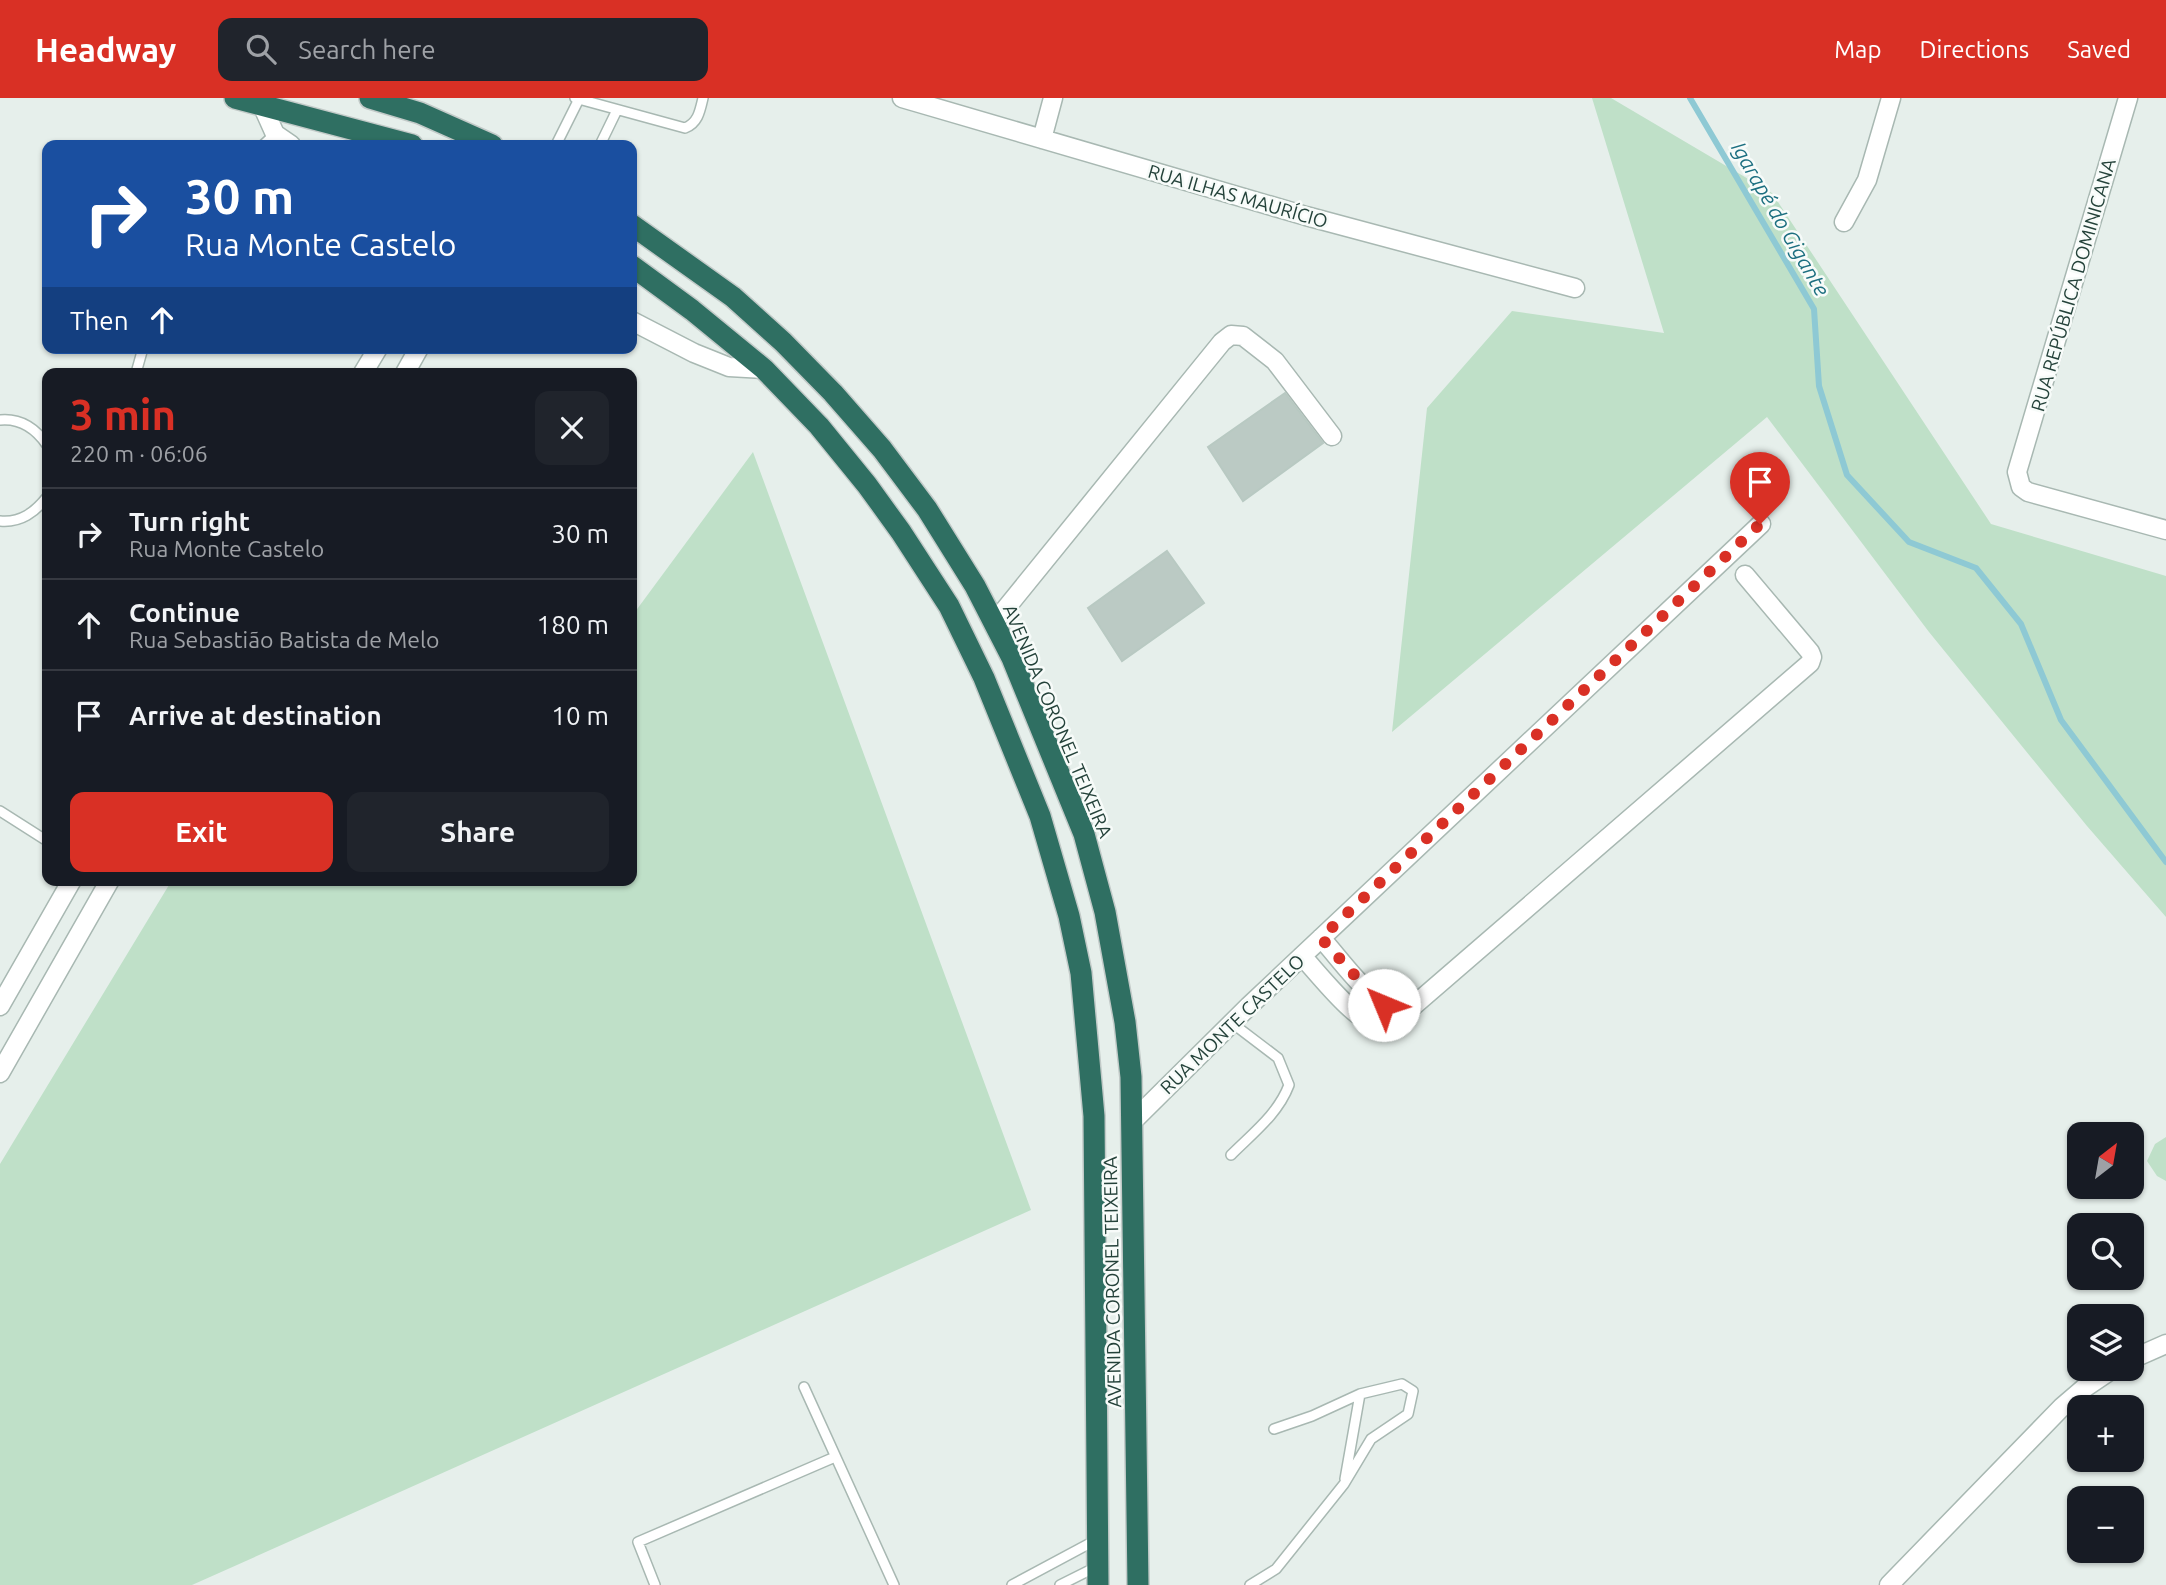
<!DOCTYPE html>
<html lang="en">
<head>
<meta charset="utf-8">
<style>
  body { margin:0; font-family:Ubuntu,sans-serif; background:#20242c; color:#f1f3f6; height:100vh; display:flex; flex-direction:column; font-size:26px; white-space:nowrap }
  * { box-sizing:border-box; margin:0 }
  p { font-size:23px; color:#9ea1a6 }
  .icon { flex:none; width:38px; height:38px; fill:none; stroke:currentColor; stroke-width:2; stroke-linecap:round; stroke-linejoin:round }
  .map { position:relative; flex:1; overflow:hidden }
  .sheet { position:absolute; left:42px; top:270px; width:595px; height:518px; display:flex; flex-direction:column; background:#171b24; border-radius:14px; box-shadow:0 2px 5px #0004 }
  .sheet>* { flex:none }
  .hud { position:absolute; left:42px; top:42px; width:595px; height:214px; border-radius:14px; box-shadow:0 2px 5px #0004; background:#1a4fa0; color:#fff; overflow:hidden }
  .needle { width:46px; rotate:31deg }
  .buttons { position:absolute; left:2067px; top:1024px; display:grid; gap:14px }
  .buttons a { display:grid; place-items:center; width:77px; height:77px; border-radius:14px; background:#171b24; box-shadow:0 2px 5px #0004; font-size:35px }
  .pin { position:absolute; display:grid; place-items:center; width:60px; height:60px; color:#fff; margin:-72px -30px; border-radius:50% 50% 50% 0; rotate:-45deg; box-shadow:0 0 7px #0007 }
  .pin .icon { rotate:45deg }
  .me { position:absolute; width:77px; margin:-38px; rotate:315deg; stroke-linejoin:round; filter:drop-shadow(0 0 5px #0008) }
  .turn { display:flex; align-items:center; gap:24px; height:147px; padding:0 28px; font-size:32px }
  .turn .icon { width:91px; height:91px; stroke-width:2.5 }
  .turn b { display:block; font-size:49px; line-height:60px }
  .then { display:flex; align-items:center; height:66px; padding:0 28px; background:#0003; gap:14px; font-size:26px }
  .round { display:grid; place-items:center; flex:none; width:74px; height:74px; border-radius:14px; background:#20242c }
  .overview { display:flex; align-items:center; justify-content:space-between; height:119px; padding:0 28px }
  h1 { font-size:42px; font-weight:700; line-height:52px; color:#d93025 }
  .action { display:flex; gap:14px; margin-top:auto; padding:14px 28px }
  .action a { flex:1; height:80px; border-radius:14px; background:#d93025; color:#fff; font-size:28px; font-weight:700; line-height:80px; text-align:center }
  .action a+a { background:#20242c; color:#f1f3f6 }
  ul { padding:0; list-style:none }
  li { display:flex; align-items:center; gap:21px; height:91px; padding:0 28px; border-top:2px solid #363941 }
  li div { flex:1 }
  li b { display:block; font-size:26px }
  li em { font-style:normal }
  header { display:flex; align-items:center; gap:42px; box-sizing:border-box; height:98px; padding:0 35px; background:#d93025; color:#fff }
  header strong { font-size:33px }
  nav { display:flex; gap:38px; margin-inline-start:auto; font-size:24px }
  .search { width:490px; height:63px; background:#20242c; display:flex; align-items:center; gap:18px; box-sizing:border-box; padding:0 24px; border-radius:14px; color:#9ea1a6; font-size:26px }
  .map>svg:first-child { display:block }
</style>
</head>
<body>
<header>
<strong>Headway</strong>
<div class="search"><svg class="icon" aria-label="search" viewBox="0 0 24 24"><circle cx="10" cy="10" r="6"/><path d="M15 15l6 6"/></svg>Search here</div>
<nav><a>Map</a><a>Directions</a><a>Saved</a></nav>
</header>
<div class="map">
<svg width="2166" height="1487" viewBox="0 0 2166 1487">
  <rect width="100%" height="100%" fill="#e6efeb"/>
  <path fill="#bfe0c8" d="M 1592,0 L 1611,0 L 1772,95 L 1991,426 L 2166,478 L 2166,819 L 2087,728 L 1929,534 L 1767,319 L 1392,634 L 1427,310 L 1512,213 L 1664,235 Z
    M 753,354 L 1031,1112 L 192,1487 L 0,1487 L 0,1066 L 172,782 L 632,782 L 632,518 Z
    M 2166,1039 L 2166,1083 L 2157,1078 L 2147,1063 L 2155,1046 Z"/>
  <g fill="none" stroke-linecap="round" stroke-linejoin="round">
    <path stroke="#8ec9d4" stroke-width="6" d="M 1690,0 L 1814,211 L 1819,288 L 1847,377 L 1909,444 L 1976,470 L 2021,526 L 2061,622 L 2166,764"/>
  </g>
  <path fill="#bbcac4" stroke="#b8c9c2" stroke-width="2" d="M 1285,295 L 1323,345 L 1243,403 L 1208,349 Z
    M 1167,453 L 1204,505 L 1122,563 L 1088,510 Z"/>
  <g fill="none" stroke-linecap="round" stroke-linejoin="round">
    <defs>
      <path id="lane" d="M 575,0 L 685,30 C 698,25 700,13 703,0
        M 263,47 L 275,36
        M 556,47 L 579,1
        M 600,47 L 617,12
        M 136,275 L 143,250
        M 0,322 C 21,320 36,331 47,347
        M 0,423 C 21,425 35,414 47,399
        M 0,713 L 44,741
        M 1231,1057 C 1253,1035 1278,1016 1289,987 L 1278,960 L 1232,925
        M 804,1289 L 894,1487
        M 1345,1381 L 1360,1296
        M 655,1487 L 638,1444 L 835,1359
        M 1012,1487 L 1096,1442
        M 1060,1487 L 1096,1469
        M 1250,1487 L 1276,1471 L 1344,1386 L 1371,1341 L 1408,1316 L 1413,1293 L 1402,1286 L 1360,1296 L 1312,1318 L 1274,1331"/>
      <path id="street" d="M 264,0 L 262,7 L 275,36 L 291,47
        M 902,0 L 1306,118 L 1575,190
        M 2128,0 L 2017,374 L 2021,389 L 2028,394 L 2166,432
        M 1042,41 L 1053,0
        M 1844,124 L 1867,82 L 1891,0
        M 632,223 L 694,255 L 729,269 L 764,271
        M 363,275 L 378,250
        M 405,275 L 419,250
        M 994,525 L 1222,244 L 1231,237 L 1243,238 L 1275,263 L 1332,338
        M 1321,840 C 1343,864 1371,907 1404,916
        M 1302,858 C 1318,875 1357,926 1379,927 C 1389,927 1396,921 1404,916 L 1810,565 L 1812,559 L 1810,554 L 1745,477
        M 0,908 L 72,782
        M 0,975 L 110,782
        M 1133,1023 L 1249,908 L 1761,426
        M 2132,1261 L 2166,1246
        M 1889,1487 L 2062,1309 L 2083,1291 L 2114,1270"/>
      <path id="highway" d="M 235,0 L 412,47
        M 370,0 L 420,15 L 492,47
        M 632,127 L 733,199 L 783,244 L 833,295 L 882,351 L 927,411 L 975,488 L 1012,560 L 1084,736 L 1105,814 L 1125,924 L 1131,979 L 1138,1487
        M 632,168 L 692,212 L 764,271 L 819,328 L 867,387 L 901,434 L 949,508 L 984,580 L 1040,718 L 1069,818 L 1081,875 L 1094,1018 L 1098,1487"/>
    </defs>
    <use href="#lane" stroke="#a8b8b2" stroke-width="12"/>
    <use href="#street" stroke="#a8b8b2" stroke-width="21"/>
    <use href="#highway" stroke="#c2cac8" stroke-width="24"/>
    <use href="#lane" stroke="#fff" stroke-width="9"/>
    <use href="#street" stroke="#fff" stroke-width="18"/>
    <use href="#highway" stroke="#2f6f62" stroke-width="21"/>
  </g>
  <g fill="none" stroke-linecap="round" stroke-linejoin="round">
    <path stroke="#d93025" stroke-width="12" stroke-dasharray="0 21.6" d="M 1384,907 L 1376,901 L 1321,840 L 1760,426"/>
  </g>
  <g text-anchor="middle" stroke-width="5" stroke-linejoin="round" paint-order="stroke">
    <g font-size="19" fill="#24423a" stroke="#f7fbf9">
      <text transform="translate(1238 98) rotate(16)" y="7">RUA ILHAS MAURÍCIO</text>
      <text transform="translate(2073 187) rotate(-74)" y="7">RUA REPÚBLICA DOMINICANA</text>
      <text transform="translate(1058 623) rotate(67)" y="7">AVENIDA CORONEL TEIXEIRA</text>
      <text transform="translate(1232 926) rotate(-44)" y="7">RUA MONTE CASTELO</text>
      <text transform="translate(1112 1184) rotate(-91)" y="7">AVENIDA CORONEL TEIXEIRA</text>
    </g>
    <g font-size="21" font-style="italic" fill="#1c6f80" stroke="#f7fbf9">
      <text transform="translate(1780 121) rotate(60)" y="7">Igarapé do Gigante</text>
    </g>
  </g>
</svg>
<div class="buttons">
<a><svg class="needle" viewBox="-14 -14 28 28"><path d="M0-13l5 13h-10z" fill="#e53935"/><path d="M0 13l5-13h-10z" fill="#9ea1a6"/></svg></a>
<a><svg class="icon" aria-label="search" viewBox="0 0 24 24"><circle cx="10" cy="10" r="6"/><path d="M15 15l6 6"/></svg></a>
<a><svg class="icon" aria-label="layers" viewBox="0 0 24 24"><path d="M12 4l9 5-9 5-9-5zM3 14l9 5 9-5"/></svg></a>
<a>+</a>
<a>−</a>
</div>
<div class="pin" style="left:1760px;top:426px;background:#d93025"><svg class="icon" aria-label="arrive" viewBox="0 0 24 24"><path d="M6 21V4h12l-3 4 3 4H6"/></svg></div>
<svg class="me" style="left:1384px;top:907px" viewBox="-20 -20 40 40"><circle r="19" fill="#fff"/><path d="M0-13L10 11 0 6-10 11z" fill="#d93025"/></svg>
<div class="hud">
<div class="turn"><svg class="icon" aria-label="right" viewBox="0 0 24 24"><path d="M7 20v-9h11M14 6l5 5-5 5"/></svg><div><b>30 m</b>Rua Monte Castelo</div></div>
<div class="then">Then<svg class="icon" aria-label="ahead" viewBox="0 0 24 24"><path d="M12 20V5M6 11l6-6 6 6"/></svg></div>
</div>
<section class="sheet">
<div class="overview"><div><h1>3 min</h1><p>220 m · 06:06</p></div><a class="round"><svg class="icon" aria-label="close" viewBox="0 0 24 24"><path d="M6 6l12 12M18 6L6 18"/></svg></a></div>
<ul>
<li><svg class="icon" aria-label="right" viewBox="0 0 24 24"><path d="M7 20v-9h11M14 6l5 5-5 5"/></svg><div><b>Turn right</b><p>Rua Monte Castelo</p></div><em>30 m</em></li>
<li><svg class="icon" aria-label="ahead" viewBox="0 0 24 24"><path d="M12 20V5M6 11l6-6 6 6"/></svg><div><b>Continue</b><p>Rua Sebastião Batista de Melo</p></div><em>180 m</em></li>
<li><svg class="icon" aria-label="arrive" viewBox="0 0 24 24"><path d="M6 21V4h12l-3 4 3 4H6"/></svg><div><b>Arrive at destination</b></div><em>10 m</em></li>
</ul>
<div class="action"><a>Exit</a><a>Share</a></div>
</section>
</div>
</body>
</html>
